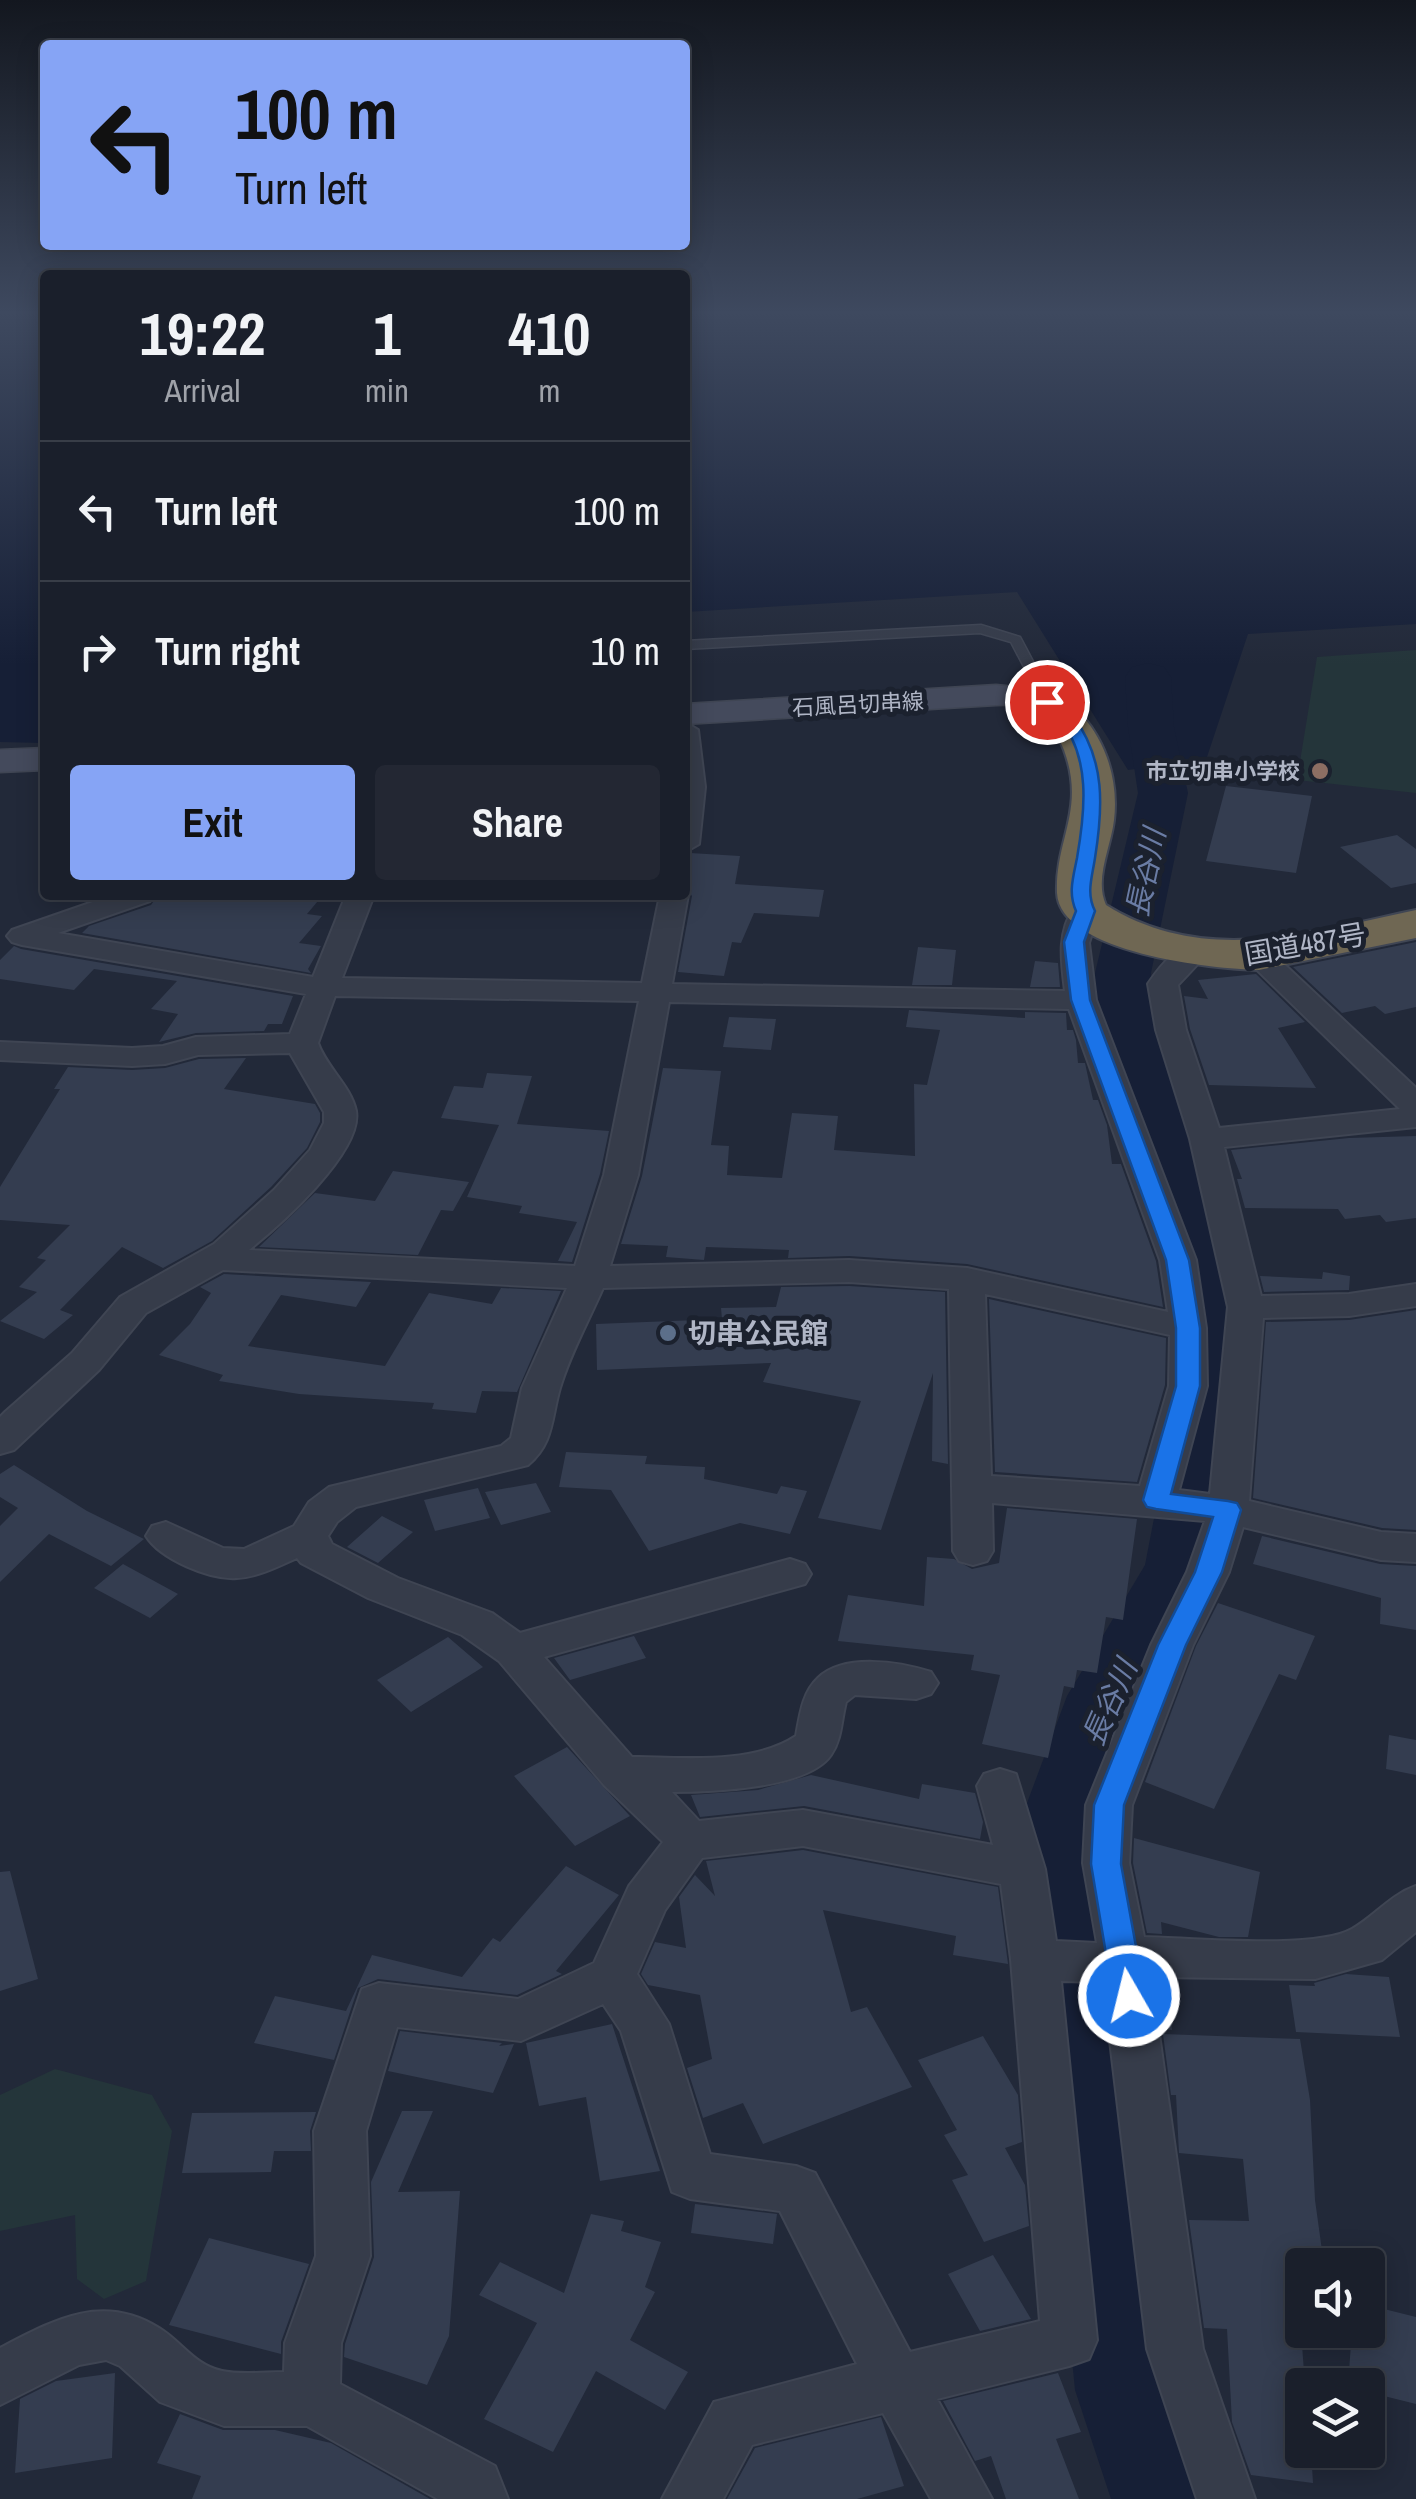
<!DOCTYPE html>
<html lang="en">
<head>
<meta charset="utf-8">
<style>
  body { margin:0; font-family:"Archivo Narrow","Noto Sans JP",sans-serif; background:#232733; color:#f1f3f6; height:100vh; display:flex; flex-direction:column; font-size:38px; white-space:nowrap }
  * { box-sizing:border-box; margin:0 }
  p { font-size:32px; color:#9fa2a9 }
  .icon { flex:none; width:55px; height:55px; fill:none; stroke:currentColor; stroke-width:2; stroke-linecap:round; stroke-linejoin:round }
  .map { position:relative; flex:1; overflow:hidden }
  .drawer { position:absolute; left:40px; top:270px; width:650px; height:630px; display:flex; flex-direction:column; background:#1a1f2b; border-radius:10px; box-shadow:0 5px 25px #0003,0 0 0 2px #383d47 }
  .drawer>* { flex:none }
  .banner { position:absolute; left:40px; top:40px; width:650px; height:210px; border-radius:10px; box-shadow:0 5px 25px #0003,0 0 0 2px #383d47; background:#86a4f5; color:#111; overflow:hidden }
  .buttons { position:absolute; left:1285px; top:2248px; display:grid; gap:20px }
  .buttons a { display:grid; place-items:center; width:100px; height:100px; border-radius:10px; background:#1a1f2b; box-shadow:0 5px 25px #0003,0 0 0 2px #383d47; font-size:50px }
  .pin { position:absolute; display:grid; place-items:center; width:85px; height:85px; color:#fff; margin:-42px; border:5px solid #fff; border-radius:50%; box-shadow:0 2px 10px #0007 }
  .me { position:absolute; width:110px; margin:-55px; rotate:352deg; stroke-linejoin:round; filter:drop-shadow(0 0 8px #0008) }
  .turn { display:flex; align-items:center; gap:35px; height:210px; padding:0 30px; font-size:45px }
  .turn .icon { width:130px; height:130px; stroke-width:2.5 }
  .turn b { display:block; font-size:70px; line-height:85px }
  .eta { display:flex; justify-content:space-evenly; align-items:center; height:170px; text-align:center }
  .eta b { font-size:60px; font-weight:700; line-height:70px }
  .button { display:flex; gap:20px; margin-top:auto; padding:20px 30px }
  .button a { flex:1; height:115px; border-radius:10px; background:#86a4f5; color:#111; font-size:40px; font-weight:700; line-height:115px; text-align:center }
  .button a+a { background:#232733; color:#f1f3f6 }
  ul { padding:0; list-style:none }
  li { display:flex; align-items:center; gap:30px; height:140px; padding:0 30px; border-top:2px solid #383d47 }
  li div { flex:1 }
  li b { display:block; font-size:38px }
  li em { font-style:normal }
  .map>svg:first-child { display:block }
</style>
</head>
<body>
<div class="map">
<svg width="1416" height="2499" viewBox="0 0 1416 2499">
  <rect width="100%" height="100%" fill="#222939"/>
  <path fill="#24353a" d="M 1416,650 L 1416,793 L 1297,780 L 1317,657 Z
    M 55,2069 L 152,2095 L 172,2131 L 146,2281 L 104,2299 L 77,2279 L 75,2215 L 0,2231 L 0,2095 Z"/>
  <path fill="#161f36" d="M 0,315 L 45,315 L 45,743 L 0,742 Z
    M 685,315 L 1416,315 L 1416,624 L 1248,634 L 1206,760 L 1128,770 L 1017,592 L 685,612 Z"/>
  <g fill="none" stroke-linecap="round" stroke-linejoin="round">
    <path fill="#161f36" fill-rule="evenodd" d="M 1148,663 L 1164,667 L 1171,677 L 1174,727 L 1188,793 L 1151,973 L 1154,1025 L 1250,1297 L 1252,1373 L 1221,1566 L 1147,1697 L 1108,1811 L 1103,1895 L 1131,2020 L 1179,2390 L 1219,2499 L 1111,2499 L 1075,2390 L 1039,2020 L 1015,1895 L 1024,1811 L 1067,1696 L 1145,1565 L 1182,1373 L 1184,1297 L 1096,1025 L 1095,973 L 1138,793 L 1128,727 L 1125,677 L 1132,667 Z"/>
  </g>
  <path fill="#343d50" d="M 1226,786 L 1312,796 L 1296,873 L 1206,861 Z
    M 1397,835 L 1416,849 L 1416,883 L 1391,888 L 1340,847 Z
    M 690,853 L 740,856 L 735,884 L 824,890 L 819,917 L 754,913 L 741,943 L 732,942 L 724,976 L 678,972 L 692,896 L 685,886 L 685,856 Z
    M 158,895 L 323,895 L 307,914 L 322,916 L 299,943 L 321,946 L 308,969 L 311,973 L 82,933 L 89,926 L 151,905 Z
    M 1416,942 L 1416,1007 L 1385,1014 L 1375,1006 L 1342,1013 L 1293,967 Z
    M 14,946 L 21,949 L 293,996 L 282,1024 L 268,1024 L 264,1031 L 196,1033 L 159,1042 L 178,1014 L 151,1009 L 177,981 L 94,969 L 74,990 L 0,979 L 0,960 Z
    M 918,947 L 956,950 L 952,985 L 912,985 Z
    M 1035,961 L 1058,963 L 1060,987 L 1030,987 Z
    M 1256,974 L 1305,1022 L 1278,1028 L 1316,1088 L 1209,1085 L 1190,1029 L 1184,996 L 1208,999 L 1198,980 Z
    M 909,1010 L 1025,1018 L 1025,1012 L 1066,1013 L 1067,1030 L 1073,1030 L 1076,1040 L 1078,1063 L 1085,1063 L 1093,1100 L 1098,1100 L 1107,1125 L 1112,1164 L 1121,1164 L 1156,1261 L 1163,1307 L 967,1264 L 849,1256 L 788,1258 L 789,1250 L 706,1247 L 704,1260 L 666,1257 L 668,1246 L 621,1244 L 642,1176 L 663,1068 L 721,1071 L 711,1145 L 729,1146 L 727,1175 L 782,1178 L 792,1113 L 838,1116 L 834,1150 L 915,1156 L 914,1084 L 927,1085 L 940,1030 L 906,1027 Z
    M 729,1017 L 776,1019 L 771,1050 L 723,1047 Z
    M 246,1058 L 224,1089 L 315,1104 L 320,1113 L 320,1122 L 307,1148 L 271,1187 L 212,1241 L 163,1268 L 122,1247 L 60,1310 L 73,1315 L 44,1339 L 0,1321 L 37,1292 L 19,1287 L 46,1260 L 37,1258 L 70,1225 L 0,1220 L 0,1187 L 60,1089 L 54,1089 L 68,1067 L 132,1070 L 165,1068 L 199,1059 Z
    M 487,1073 L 532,1076 L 517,1124 L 609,1131 L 600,1174 L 572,1262 L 558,1261 L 577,1222 L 519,1213 L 522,1206 L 467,1197 L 499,1125 L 441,1118 L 454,1086 L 483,1088 Z
    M 1416,1136 L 1416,1218 L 1386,1222 L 1380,1215 L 1345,1219 L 1338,1209 L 1245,1208 L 1237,1179 L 1242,1179 L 1231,1150 L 1349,1138 Z
    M 393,1171 L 469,1182 L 453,1211 L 441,1210 L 418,1255 L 259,1247 L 315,1193 L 375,1201 Z
    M 1323,1272 L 1350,1276 L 1349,1290 L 1264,1292 L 1260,1276 L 1322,1279 Z
    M 224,1274 L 371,1282 L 356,1307 L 281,1295 L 248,1346 L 385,1366 L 429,1293 L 492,1304 L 501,1288 L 561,1291 L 517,1392 L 482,1391 L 476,1413 L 432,1409 L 434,1403 L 299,1394 L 219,1381 L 223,1375 L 159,1355 L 190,1324 L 211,1293 L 200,1287 Z
    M 849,1286 L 945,1292 L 948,1464 L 932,1461 L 933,1373 L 881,1530 L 818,1518 L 861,1401 L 763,1382 L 771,1363 L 597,1370 L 596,1324 L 722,1319 L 721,1308 L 776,1307 L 781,1287 Z
    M 989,1299 L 1166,1338 L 1165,1385 L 1137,1482 L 995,1472 Z
    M 1416,1310 L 1416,1530 L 1382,1528 L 1253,1498 L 1266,1322 L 1349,1320 Z
    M 566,1452 L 647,1456 L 645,1464 L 705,1467 L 704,1479 L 777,1494 L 781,1486 L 807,1491 L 790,1534 L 740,1523 L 649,1551 L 611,1490 L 559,1487 Z
    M 14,1465 L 87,1511 L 144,1539 L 111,1566 L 49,1534 L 0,1582 L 0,1526 L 18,1508 L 0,1497 L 0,1474 Z
    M 536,1483 L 551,1512 L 501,1525 L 485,1492 Z
    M 478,1488 L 490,1518 L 435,1531 L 424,1500 Z
    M 1007,1508 L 1137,1519 L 1123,1620 L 1106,1617 L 1097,1673 L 1077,1670 L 1074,1688 L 1064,1686 L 1048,1758 L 982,1744 L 1000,1675 L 971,1670 L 974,1655 L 838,1641 L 848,1595 L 924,1606 L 927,1557 L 954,1559 L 972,1569 L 999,1563 Z
    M 382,1516 L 413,1532 L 378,1563 L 347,1547 Z
    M 1262,1536 L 1380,1564 L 1416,1566 L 1416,1630 L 1380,1624 L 1381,1598 L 1253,1564 Z
    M 123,1564 L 178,1594 L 150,1618 L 94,1588 Z
    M 1218,1603 L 1315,1636 L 1296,1680 L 1279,1674 L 1214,1809 L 1145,1782 L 1196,1646 Z
    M 634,1636 L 646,1658 L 570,1680 L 554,1658 Z
    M 448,1637 L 483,1667 L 411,1712 L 377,1680 Z
    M 1389,1735 L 1416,1740 L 1416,1775 L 1386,1769 Z
    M 567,1747 L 630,1816 L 575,1846 L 514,1776 Z
    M 811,1775 L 919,1799 L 922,1784 L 975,1793 L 983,1822 L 980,1839 L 804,1806 L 700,1817 L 691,1795 L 758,1790 Z
    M 1134,1838 L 1260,1872 L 1248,1937 L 1219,1937 L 1161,1922 L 1162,1934 L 1147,1933 L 1133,1863 Z
    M 803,1850 L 998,1887 L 1008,1964 L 953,1955 L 956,1936 L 823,1910 L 851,2012 L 867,2007 L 912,2087 L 763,2144 L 743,2103 L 703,2118 L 687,2068 L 712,2059 L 700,1995 L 648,1985 L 641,1974 L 655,1942 L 686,1948 L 679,1897 L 695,1875 L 715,1896 L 706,1861 Z
    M 566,1866 L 619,1895 L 556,1971 L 562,1974 L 517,1995 L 378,1979 L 358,1988 L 334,2060 L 254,2043 L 275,1996 L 346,2011 L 372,1955 L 462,1977 L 493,1938 L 500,1942 Z
    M 10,1871 L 38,1979 L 0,1991 L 0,1872 Z
    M 1346,1974 L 1389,1977 L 1400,2037 L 1296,2032 L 1289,1985 L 1315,1986 L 1314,1983 Z
    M 1155,1981 L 1167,1981 L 1172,2030 L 1162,2029 Z
    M 612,2024 L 660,2171 L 600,2181 L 586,2097 L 539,2106 L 526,2043 Z
    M 400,2031 L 502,2043 L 499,2046 L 514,2044 L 493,2093 L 388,2071 Z
    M 1163,2034 L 1300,2039 L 1310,2100 L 1315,2200 L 1324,2265 L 1296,2265 L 1305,2385 L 1302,2450 L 1311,2450 L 1313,2483 L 1251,2475 L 1232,2422 L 1227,2329 L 1204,2328 L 1189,2220 L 1249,2221 L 1243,2159 L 1179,2153 L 1176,2095 L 1171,2095 Z
    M 983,2036 L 1018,2095 L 1022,2142 L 1005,2148 L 1025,2185 L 1029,2226 L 984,2242 L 952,2180 L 968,2175 L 944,2135 L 957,2130 L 918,2060 Z
    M 402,2111 L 433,2111 L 398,2192 L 460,2191 L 449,2336 L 427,2385 L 344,2357 L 345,2344 L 374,2257 L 371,2182 Z
    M 316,2112 L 310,2131 L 311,2151 L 274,2151 L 271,2172 L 182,2173 L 192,2113 Z
    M 695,2204 L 777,2214 L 773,2244 L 691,2233 Z
    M 591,2214 L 624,2221 L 621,2231 L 661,2242 L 645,2287 L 655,2292 L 630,2340 L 688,2372 L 665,2410 L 596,2371 L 553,2452 L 484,2419 L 537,2323 L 479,2295 L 500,2262 L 564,2293 Z
    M 209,2238 L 309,2264 L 281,2342 L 281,2354 L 169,2325 Z
    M 993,2255 L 1031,2319 L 980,2331 L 948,2274 Z
    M 1368,2305 L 1416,2317 L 1416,2404 L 1368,2392 L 1368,2385 L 1348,2385 L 1352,2330 L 1368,2330 Z
    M 115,2373 L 112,2458 L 15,2473 L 20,2399 L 56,2381 Z
    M 1058,2373 L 1081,2432 L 1056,2439 L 1079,2499 L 1006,2499 L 991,2456 L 975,2461 L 943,2401 Z
    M 180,2414 L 223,2430 L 275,2430 L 331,2443 L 430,2499 L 192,2499 L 201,2476 L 157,2463 Z
    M 881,2417 L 904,2486 L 857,2499 L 727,2499 L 755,2448 Z"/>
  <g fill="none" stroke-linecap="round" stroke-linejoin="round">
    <defs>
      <path id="lane" d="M 981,625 L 1020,637 L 1046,686 L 1036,700 L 1026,697 L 1034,686 L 1011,642 L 980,633 L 685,649 L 685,641 Z"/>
      <path id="street" d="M 685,722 L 698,730 L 705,787 L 699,844 L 685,852 Z
        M 685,890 L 688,895 L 672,984 L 1065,991 C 1061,959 1057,933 1075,905 L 1095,905 L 1099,911 L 1089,943 L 1096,1000 L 1196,1260 L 1206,1328 L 1207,1386 L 1179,1490 L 1210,1494 L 1228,1307 L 1190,1139 L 1156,1030 L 1148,984 C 1161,965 1181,939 1205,945 L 1210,951 L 1178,985 L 1186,1030 L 1219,1128 L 1400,1109 L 1249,962 L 1244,956 L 1249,950 L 1269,950 L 1416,1088 L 1416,1127 L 1224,1147 L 1261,1296 L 1349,1294 L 1416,1284 L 1416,1306 L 1349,1316 L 1263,1318 L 1249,1501 L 1381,1532 L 1416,1534 L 1416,1562 L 1381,1560 L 1243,1527 L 1229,1572 L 1193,1645 L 1132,1805 L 1129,1863 L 1144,1937 C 1192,1938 1315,1950 1352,1929 C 1375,1916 1390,1895 1416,1886 L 1416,1932 L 1382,1960 L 1315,1979 L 1151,1977 L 1203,2349 L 1255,2499 L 1197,2499 L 1147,2349 L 1103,1982 L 1061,1981 L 1097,2340 L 1089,2359 L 1069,2366 L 937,2399 L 992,2499 L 931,2499 L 883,2413 L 752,2445 L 723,2499 L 662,2499 L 714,2402 L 857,2364 L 780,2211 L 690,2199 L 672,2192 L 621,2031 L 603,2004 L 521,2041 L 397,2027 L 366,2131 L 370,2256 L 341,2343 L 340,2384 L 495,2466 L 508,2499 L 438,2499 L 307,2426 L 224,2426 L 160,2402 L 120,2366 L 106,2360 L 79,2365 L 0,2405 L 0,2348 C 52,2321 102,2292 159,2328 C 182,2342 194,2365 222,2371 C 241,2375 265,2372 284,2372 L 285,2343 L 316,2256 L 314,2131 L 362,1989 L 379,1983 L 518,1999 L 594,1963 L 629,1886 L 663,1842 L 604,1785 L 499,1661 L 462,1635 L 368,1598 L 301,1563 L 297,1558 C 279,1566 258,1577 237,1578 C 210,1580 160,1559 146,1536 L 152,1526 L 166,1522 L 223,1548 L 244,1549 L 294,1526 L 309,1502 L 329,1487 L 501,1446 L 511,1438 L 522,1388 L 567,1288 L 223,1270 L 146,1313 L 99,1370 L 14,1450 L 0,1454 L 0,1417 L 5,1412 L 72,1353 L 120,1297 L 214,1244 L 274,1190 L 310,1150 L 324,1123 L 324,1112 L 290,1053 L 198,1055 L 165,1064 L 132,1066 L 0,1060 L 0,1042 L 132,1048 L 163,1046 L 196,1037 L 290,1034 L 306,994 L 22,945 L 12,942 L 7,936 L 12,930 L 113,895 L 154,895 L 150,901 L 58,933 L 313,977 L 346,895 L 374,895 L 342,978 L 642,983 L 660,895 L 685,895 ZM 335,996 L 639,1001 L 604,1175 L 575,1266 L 249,1250 C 279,1226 363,1152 356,1111 C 351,1086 326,1067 318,1043 ZM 669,1002 L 1069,1009 L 1160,1260 L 1168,1312 L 967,1268 L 849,1260 L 610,1266 L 638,1175 ZM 849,1282 L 949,1289 L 953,1551 L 959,1561 L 973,1565 L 987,1561 L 993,1551 L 992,1503 L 1205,1521 L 1187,1572 L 1151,1645 L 1086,1805 L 1083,1863 L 1097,1943 L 1056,1941 L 1045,1869 L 1016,1774 L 1000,1769 L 984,1774 L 977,1786 L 993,1845 L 803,1810 L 699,1821 L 672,1792 C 710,1792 808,1789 831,1755 C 842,1739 841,1721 846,1702 L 855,1695 L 916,1699 L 931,1694 L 938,1683 L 931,1672 C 900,1662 844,1653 818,1678 C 802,1693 800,1715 796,1736 C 754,1764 688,1758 639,1757 L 632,1757 L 544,1657 L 805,1584 L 811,1574 L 805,1564 L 790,1559 L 520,1633 L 492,1613 L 398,1578 L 332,1544 L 328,1536 L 337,1522 L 356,1507 L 528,1465 C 554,1443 551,1419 560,1388 C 570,1354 589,1320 603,1288 ZM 985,1294 L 1170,1335 L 1169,1386 L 1140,1486 L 991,1476 ZM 803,1846 L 1001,1884 L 1011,1959 L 1040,2321 L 910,2352 L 815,2173 L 796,2166 L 710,2154 L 669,2024 L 637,1974 L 665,1910 L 702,1858 Z"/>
      <path id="secondary" d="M 996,685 L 1044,690 L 1049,697 L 1044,704 L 996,705 L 685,724 L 685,704 Z
        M 45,748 L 45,770 L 0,772 L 0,750 Z"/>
      <path id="highway" d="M 1032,685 C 1090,700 1121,763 1114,820 C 1111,847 1094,879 1106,905 C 1205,967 1311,932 1416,910 L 1416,938 L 1259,970 C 1214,969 1060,953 1057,893 C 1055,839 1086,810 1064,750 C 1051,716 1028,720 1013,697 L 1018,689 Z"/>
    </defs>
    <use href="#lane" stroke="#3f4553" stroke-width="3"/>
    <use href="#street" stroke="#3f4553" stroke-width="4"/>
    <use href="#secondary" stroke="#3f4553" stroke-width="3"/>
    <use href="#highway" stroke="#404654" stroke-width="4"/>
    <use href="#lane" fill="#363c4a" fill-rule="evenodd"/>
    <use href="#street" fill="#363c4a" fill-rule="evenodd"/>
    <use href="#secondary" fill="#444a5c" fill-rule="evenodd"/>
    <use href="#highway" fill="#6f6753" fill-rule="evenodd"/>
  </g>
  <linearGradient id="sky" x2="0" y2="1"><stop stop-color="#13171f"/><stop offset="0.47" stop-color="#3e495f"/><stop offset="1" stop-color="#3e495f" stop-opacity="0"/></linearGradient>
  <rect width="1416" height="665" fill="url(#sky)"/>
  <path fill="#1a73e8" stroke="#114b97" stroke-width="2.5" d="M 1042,698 C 1055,697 1065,705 1073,716 C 1106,760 1103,808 1095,858 C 1092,878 1086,893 1095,911 L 1084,942 L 1090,1000 L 1189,1260 L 1200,1328 L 1200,1386 L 1171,1494 L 1228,1501 L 1237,1503 L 1241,1510 L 1222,1572 L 1186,1645 L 1124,1805 L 1121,1864 L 1145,1996 L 1141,2006 L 1129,2010 L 1118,2006 L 1113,1996 L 1091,1864 L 1094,1805 L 1158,1645 L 1195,1572 L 1213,1517 L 1156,1509 L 1147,1507 L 1143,1500 L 1176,1386 L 1176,1328 L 1166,1260 L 1071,1000 L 1064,942 L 1076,911 C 1068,893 1073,878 1077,858 C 1085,812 1092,755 1057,716 C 1052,711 1045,707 1039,702 Z"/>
  <circle fill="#8d6e63" stroke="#1b212e" stroke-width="4" cx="1320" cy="771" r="10"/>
  <circle fill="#5c6f8a" stroke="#1b212e" stroke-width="4" cx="668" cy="1333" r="10"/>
  <g text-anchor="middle" stroke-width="10" stroke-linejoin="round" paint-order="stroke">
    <g font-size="22" fill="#b0b6c6" stroke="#1b212e">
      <text transform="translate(858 704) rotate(-3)" y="8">石風呂切串線</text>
    </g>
    <g font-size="22" font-weight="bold" fill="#b0b6c6" stroke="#1b212e" text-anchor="end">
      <text x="1300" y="779">市立切串小学校</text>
    </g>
    <g font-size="28" fill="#b0b6c6" stroke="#1b212e">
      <text transform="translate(1305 944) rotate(-10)" y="10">国道487号</text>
    </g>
    <g font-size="28" font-weight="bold" fill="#b0b6c6" stroke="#1b212e" text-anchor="start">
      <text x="688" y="1343">切串公民館</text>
    </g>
    <g font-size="30" font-style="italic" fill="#6a7ca4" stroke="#1b212e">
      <text transform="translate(1146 873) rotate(-78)" y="10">長谷川</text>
      <text transform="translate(1110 1703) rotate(-66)" y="10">長谷川</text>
    </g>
  </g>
</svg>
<div class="buttons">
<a><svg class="icon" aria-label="sound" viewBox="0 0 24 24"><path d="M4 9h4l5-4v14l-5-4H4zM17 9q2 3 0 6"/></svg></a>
<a><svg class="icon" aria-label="layers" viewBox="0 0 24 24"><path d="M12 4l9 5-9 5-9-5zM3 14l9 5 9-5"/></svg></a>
</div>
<div class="pin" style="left:1047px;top:702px;background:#d93025"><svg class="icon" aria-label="arrive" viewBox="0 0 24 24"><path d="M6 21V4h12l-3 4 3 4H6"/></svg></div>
<svg class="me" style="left:1129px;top:1996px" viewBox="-20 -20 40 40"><circle r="17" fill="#1a73e8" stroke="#fff" stroke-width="3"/><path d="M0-11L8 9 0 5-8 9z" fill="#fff"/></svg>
<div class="banner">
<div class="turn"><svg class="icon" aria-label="left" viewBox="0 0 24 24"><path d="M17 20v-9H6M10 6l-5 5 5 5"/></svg><div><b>100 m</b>Turn left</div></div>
</div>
<section class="drawer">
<div class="eta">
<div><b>19:22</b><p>Arrival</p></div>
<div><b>1</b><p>min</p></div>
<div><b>410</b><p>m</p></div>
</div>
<ul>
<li><svg class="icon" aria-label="left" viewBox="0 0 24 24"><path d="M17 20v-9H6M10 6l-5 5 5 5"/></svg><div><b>Turn left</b></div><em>100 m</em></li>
<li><svg class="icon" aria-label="right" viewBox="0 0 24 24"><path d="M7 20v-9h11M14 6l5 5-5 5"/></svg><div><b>Turn right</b></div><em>10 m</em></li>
</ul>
<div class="button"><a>Exit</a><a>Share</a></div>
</section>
</div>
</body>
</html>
